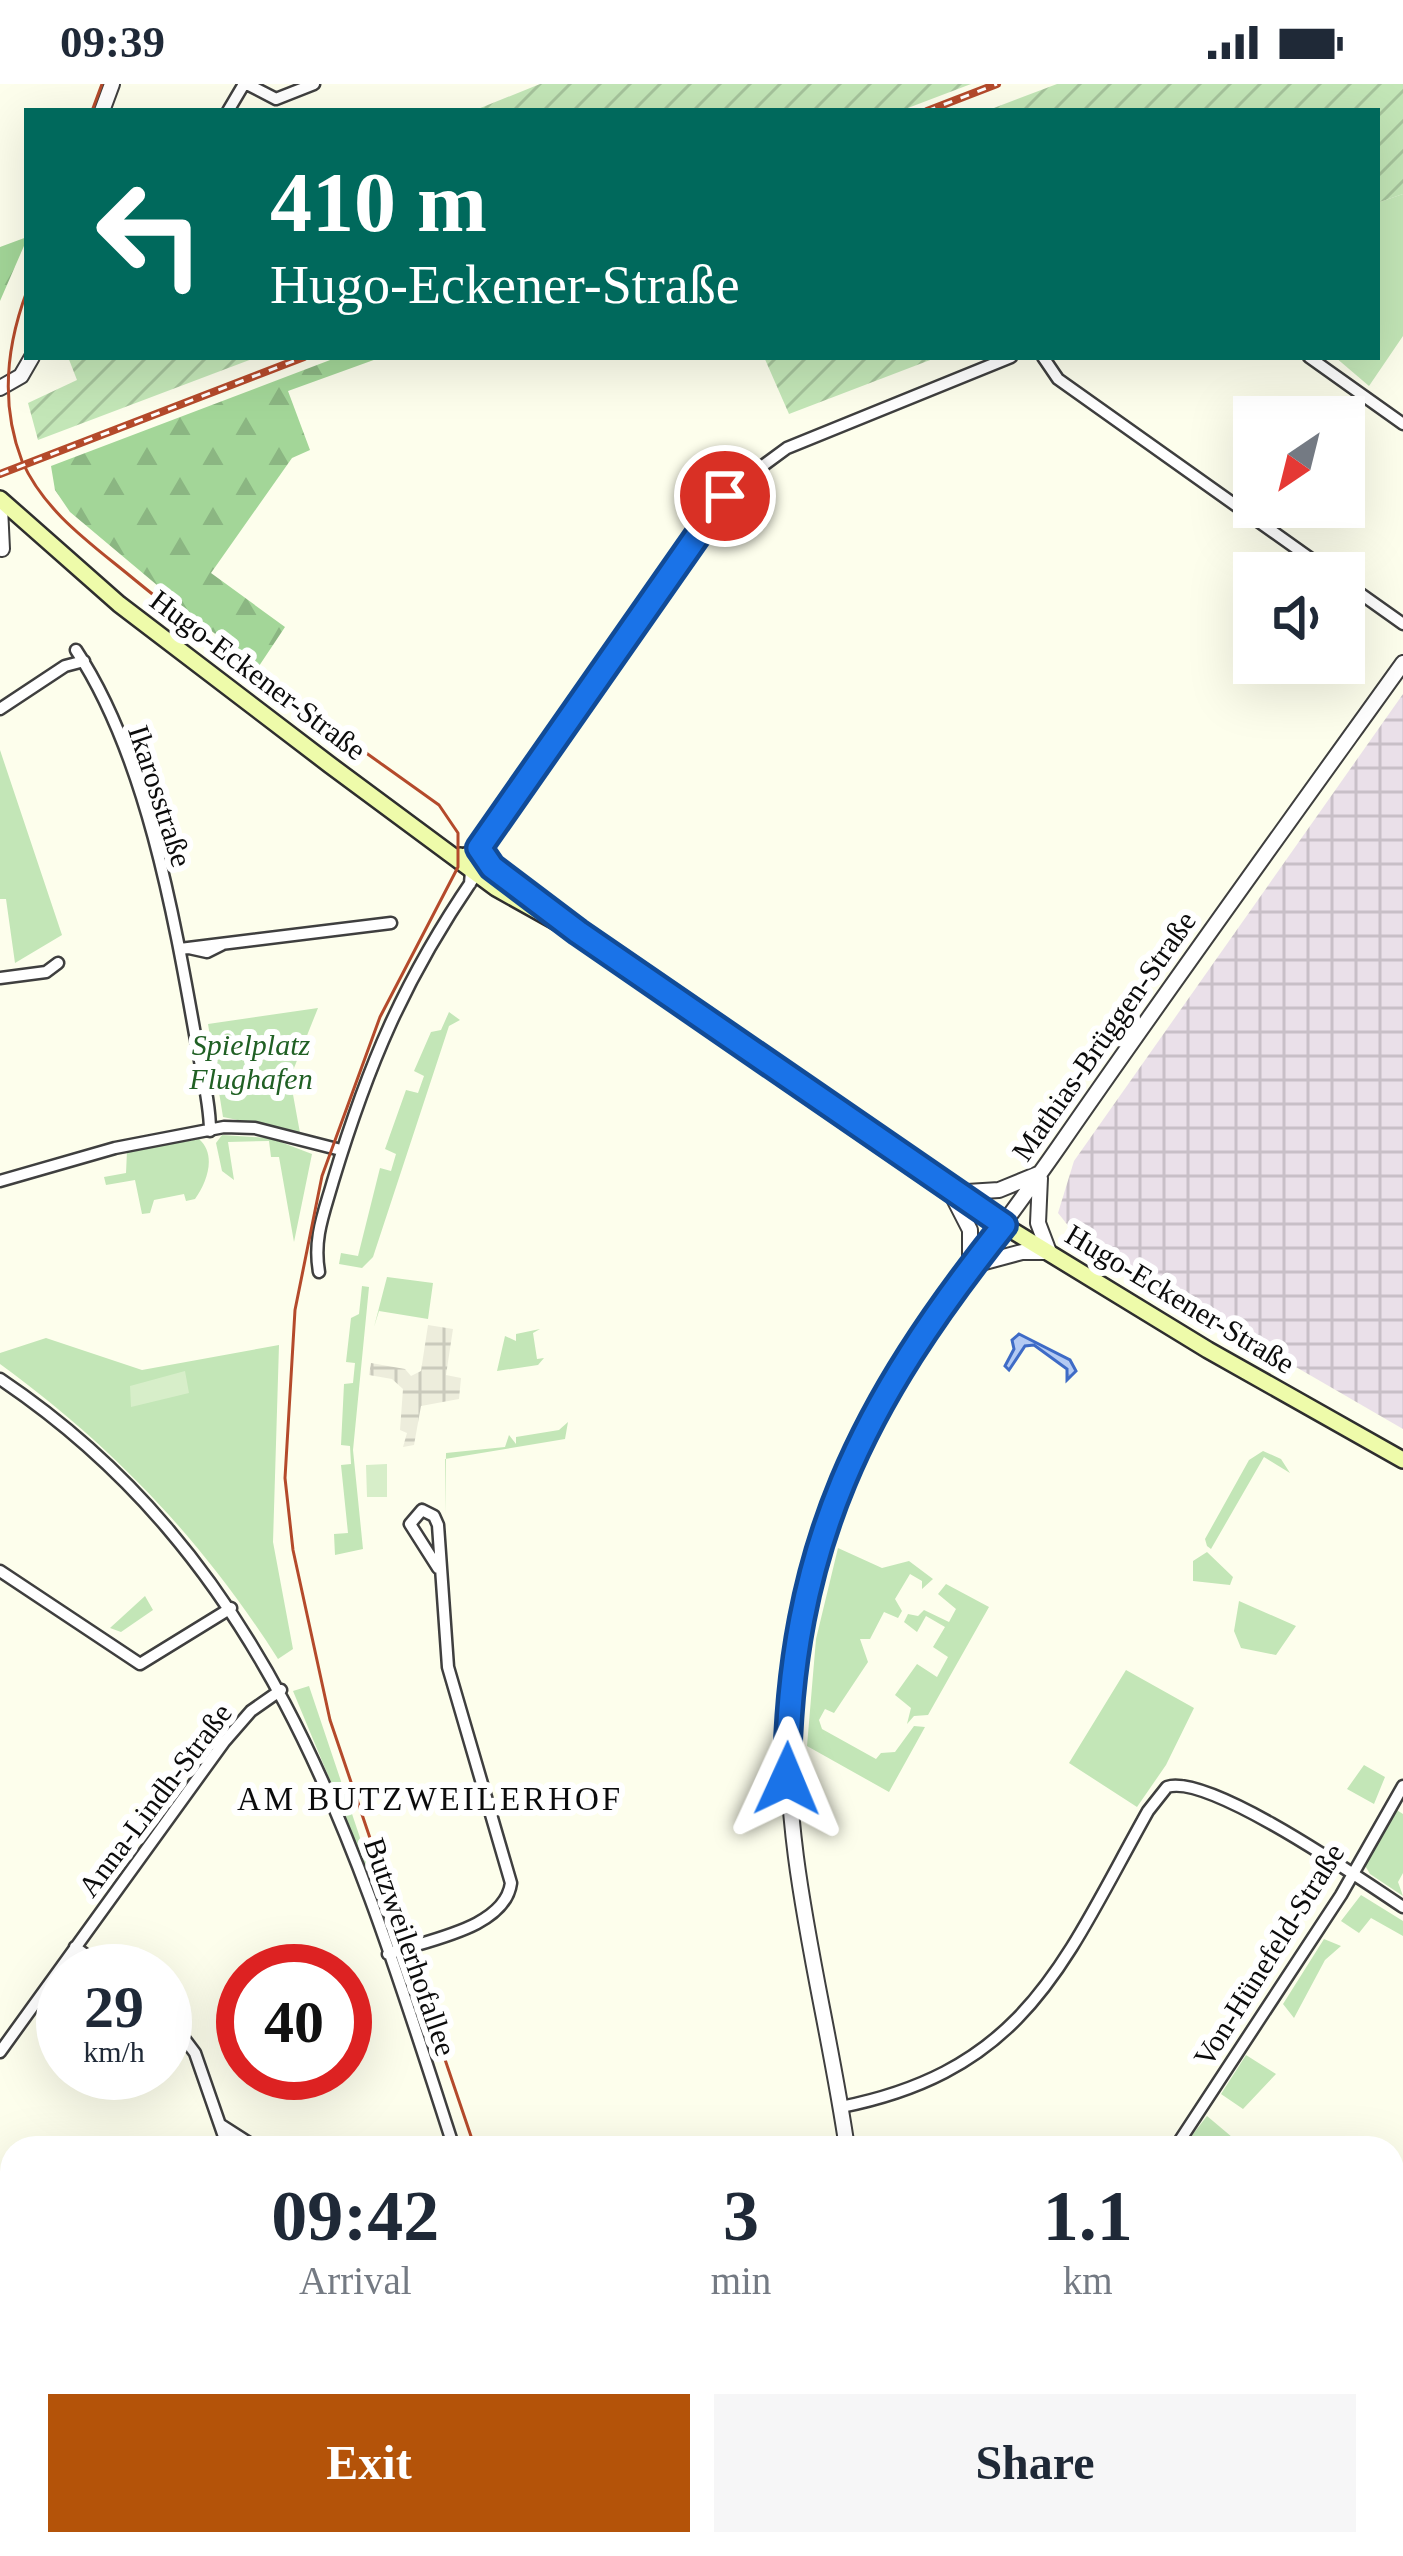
<!DOCTYPE html>
<html lang="en">
<head>
<meta charset="utf-8">
<style>
  body { margin:0; font-family:Georgia,serif; background:#f6f6f7; color:#1f2937; height:100vh; display:flex; flex-direction:column; font-size:45px; white-space:nowrap }
  * { box-sizing:border-box; margin:0 }
  p { font-size:39px; color:#747a83 }
  .icon { flex:none; width:66px; height:66px; fill:none; stroke:currentColor; stroke-width:2; stroke-linecap:round; stroke-linejoin:round }
  .map { position:relative; flex:1; overflow:hidden }
  .panel { position:absolute; left:0px; top:2052px; width:1404px; height:420px; display:flex; flex-direction:column; background:#fff; border-radius:36px 36px 0 0; box-shadow:0 12px 48px #0002 }
  .panel>* { flex:none }
  .hud { position:absolute; left:24px; top:24px; width:1356px; height:252px; border-radius:0px; box-shadow:0 12px 48px #0002; background:#00695c; color:#fff; overflow:hidden }
  .needle { width:78px; rotate:215deg }
  .buttons { position:absolute; left:1233px; top:312px; display:grid; gap:24px }
  .buttons a { display:grid; place-items:center; width:132px; height:132px; border-radius:0px; background:#fff; box-shadow:0 12px 48px #0002; font-size:60px }
  .speed { position:absolute; left:36px; top:1860px; display:flex; gap:24px; font-size:60px; font-weight:700; text-align:center }
  .speed>* { display:grid; place-content:center; width:156px; height:156px; border-radius:50%; background:#fff; box-shadow:0 12px 48px #0002; line-height:1 }
  .speed small { font-size:30px; font-weight:400 }
  .speed .limit { border:18px solid #d22; background:#fff; color:#111 }
  .pin { position:absolute; display:grid; place-items:center; width:102px; height:102px; color:#fff; margin:-51px; border:6px solid #fff; border-radius:50%; box-shadow:0 3px 12px #0007 }
  .me { position:absolute; width:132px; margin:-66px; rotate:1deg; stroke-linejoin:round; filter:drop-shadow(0 0 9px #0008) }
  .turn { display:flex; align-items:center; gap:42px; height:252px; padding:0 48px; font-size:54px }
  .turn .icon { width:156px; height:156px; stroke-width:2.5 }
  .turn b { display:block; font-size:84px; line-height:102px }
  .eta { display:flex; justify-content:space-evenly; align-items:center; height:204px; text-align:center }
  .eta b { font-size:72px; font-weight:700; line-height:84px }
  .primary-button { display:flex; gap:24px; margin-top:auto; padding:24px 48px }
  .primary-button a { flex:1; height:138px; border-radius:0px; background:#b45309; color:#fff; font-size:48px; font-weight:700; line-height:138px; text-align:center }
  .primary-button a+a { background:#f6f6f7; color:#1f2937 }
  .status { display:flex; justify-content:space-between; align-items:center; height:84px; padding:0 60px; background:#fff; direction:ltr }
  .status svg { height:33px; fill:currentColor }
  .map>svg:first-child { display:block }
</style>
</head>
<body>
<div class="status"><b>09:39</b><svg viewBox="0 0 49 12"><path d="M0 12V9h3v3zM5 12V6h3v6zM10 12V3h3v9zM15 12V0h3v12zM26 1h20v11H26zM47 4h2v5h-2z"/></svg></div>
<div class="map">
<svg width="1403" height="2472" viewBox="0 0 1403 2472">
  <defs>
    <pattern id="industrial-grid" width="8" height="8" patternUnits="userSpaceOnUse" patternTransform="scale(3)"><rect width="8" height="8" fill="#eae0e9"/><path d="M0 4h8M4 0v8" fill="none" stroke="#c8bfc7"/></pattern>
    <pattern id="forest-firs" width="22" height="20" patternUnits="userSpaceOnUse" patternTransform="scale(3)"><rect width="22" height="20" fill="#a3d698"/><path d="M5 1l3.5 6h-7zM16 11l3.5 6h-7z" fill="#8bb682"/></pattern>
    <pattern id="garden-furrows" width="10" height="10" patternUnits="userSpaceOnUse" patternTransform="scale(3)"><rect width="10" height="10" fill="#c3e6b7"/><path d="M-1 1l2-2M0 10L10 0M9 11l2-2" fill="none" stroke="#a6c49c"/></pattern>
    <pattern id="plaza-grid" width="8" height="8" patternUnits="userSpaceOnUse" patternTransform="scale(3)"><rect width="8" height="8" fill="#ededdc"/><path d="M0 4h8M4 0v8" fill="none" stroke="#cacabc"/></pattern>
    <pattern id="water-ripples" width="26" height="14" patternUnits="userSpaceOnUse" patternTransform="scale(3)"><rect width="26" height="14" fill="#b3caf3"/><path d="M2 4q2-2 4 0t4 0M15 11q2-2 4 0t4 0" fill="none" stroke="#99accf"/></pattern>
  </defs>
  <rect width="100%" height="100%" fill="#fdfeec"/>
  <path fill="url(#industrial-grid)" d="M 1403,610 L 1403,1345 L 1083,1160 L 1058,1129 L 1074,1077 Z"/>
  <path fill="#c3e6b7" d="M 1403,110 L 1403,252 L 1369,302 L 1335,273 L 1377,273 L 1377,119 Z
    M 0,666 L 62,851 L 15,879 L 6,815 L 0,815 Z
    M 318,924 L 290,994 L 300,1049 L 223,1033 L 208,940 Z
    M 449,928 L 460,936 L 449,942 L 373,1173 L 362,1184 L 339,1180 L 341,1169 L 358,1172 L 380,1084 L 391,1087 L 396,1070 L 385,1065 L 406,1006 L 418,1009 L 424,992 L 414,987 L 431,948 L 441,946 Z
    M 222,1051 L 270,1054 L 312,1070 L 294,1158 L 279,1073 L 271,1073 L 269,1057 L 228,1058 L 234,1096 L 222,1087 L 216,1059 Z
    M 199,1055 C 217,1071 207,1098 195,1115 L 186,1117 L 184,1110 L 154,1116 L 150,1129 L 142,1130 L 135,1096 L 106,1101 L 104,1093 L 126,1089 L 127,1067 Z
    M 387,1193 L 433,1199 L 428,1235 L 379,1227 L 374,1243 Z
    M 362,1202 L 369,1203 L 353,1366 L 363,1465 L 335,1471 L 334,1450 L 348,1449 L 341,1381 L 351,1380 L 350,1362 L 341,1361 L 344,1300 L 353,1299 L 355,1279 L 346,1278 L 351,1234 L 359,1230 Z
    M 540,1245 L 533,1249 L 537,1275 L 544,1274 L 538,1281 L 497,1287 L 505,1252 L 516,1257 L 516,1250 Z
    M 46,1254 L 142,1286 L 279,1261 L 273,1458 L 293,1565 L 278,1575 C 202,1456 114,1363 0,1280 L 0,1269 Z
    M 568,1338 L 565,1355 L 445,1375 L 445,1431 L 446,1369 L 505,1363 L 509,1351 L 516,1360 L 516,1353 L 559,1346 Z
    M 1263,1367 L 1281,1375 L 1290,1389 L 1264,1373 L 1211,1465 L 1207,1462 L 1205,1455 L 1249,1376 Z
    M 838,1464 L 882,1484 L 909,1477 L 933,1495 L 922,1505 L 922,1497 L 910,1490 L 895,1515 L 902,1527 L 898,1534 L 884,1528 L 870,1555 L 860,1555 L 868,1578 L 834,1629 L 825,1625 L 819,1636 L 822,1645 L 876,1675 L 881,1669 L 895,1668 L 914,1642 L 925,1643 L 889,1708 L 807,1662 L 816,1555 Z
    M 1207,1468 L 1233,1493 L 1230,1501 L 1193,1497 L 1193,1477 Z
    M 946,1500 L 989,1523 L 928,1631 L 914,1632 L 907,1640 L 911,1624 L 895,1611 L 917,1580 L 937,1593 L 948,1573 L 933,1563 L 945,1543 L 926,1532 L 917,1548 L 904,1538 L 908,1530 L 918,1532 L 924,1526 L 949,1538 L 956,1525 L 938,1510 Z
    M 145,1512 L 153,1526 L 121,1548 L 110,1544 Z
    M 1239,1517 L 1296,1542 L 1276,1571 L 1241,1564 L 1234,1547 Z
    M 1126,1586 L 1194,1624 L 1166,1681 L 1137,1723 L 1069,1679 Z
    M 309,1602 L 386,1831 L 293,1607 Z
    M 1364,1681 L 1385,1693 L 1374,1720 L 1347,1705 Z
    M 1395,1725 L 1403,1730 L 1403,1789 L 1398,1798 L 1403,1812 L 1370,1790 L 1364,1780 Z
    M 1361,1811 L 1403,1837 L 1403,1852 L 1371,1834 L 1359,1849 L 1341,1837 Z
    M 1324,1855 L 1341,1862 L 1325,1876 L 1294,1934 L 1283,1920 Z
    M 1246,1971 L 1276,1990 L 1243,2025 L 1221,2010 Z
    M 1207,2032 L 1245,2064 L 1182,2064 Z
    M 1392,2434 L 1403,2440 L 1403,2472 L 1210,2472 L 1209,2460 L 1392,2460 Z"/>
  <path fill="url(#forest-firs)" d="M 27,153 L 27,155 L 0,217 L 0,163 Z
    M 338,273 L 382,273 L 288,307 L 310,366 L 292,374 L 211,489 L 285,543 L 257,585 L 70,428 L 55,406 L 51,382 Z
    M 1403,2191 L 1403,2440 L 1392,2434 L 1392,2195 Z
    M 1121,2460 L 1209,2460 L 1210,2472 L 1123,2472 Z"/>
  <path fill="url(#garden-furrows)" d="M 540,0 L 971,0 L 900,27 L 473,27 Z
    M 1057,0 L 1403,0 L 1403,110 L 1377,119 L 1377,27 L 986,27 Z
    M 68,273 L 257,273 L 38,356 L 28,319 L 77,296 Z
    M 764,273 L 938,273 L 789,330 Z"/>
  <path fill="#d7eec9" d="M 185,1287 L 189,1309 L 131,1323 L 130,1302 Z
    M 387,1380 L 387,1413 L 367,1413 L 366,1381 Z"/>
  <path fill="url(#plaza-grid)" d="M 428,1241 L 453,1245 L 446,1291 L 461,1294 L 459,1315 L 421,1322 L 414,1361 L 403,1363 L 407,1349 L 400,1346 L 403,1305 L 392,1295 L 369,1291 L 371,1279 L 405,1285 L 411,1292 L 421,1287 Z"/>
  <path fill="url(#water-ripples)" stroke="#3e6bc6" stroke-width="3" d="M 1019,1250 L 1070,1276 L 1076,1287 L 1067,1296 L 1067,1285 L 1034,1261 L 1025,1262 L 1009,1286 L 1005,1282 L 1014,1265 L 1012,1256 Z"/>
  <g fill="none" stroke-linecap="round" stroke-linejoin="round">
    <defs>
      <path id="minor" d="M 247,0 L 276,15 L 314,0
        M 228,27 L 244,0
        M 1043,273 L 1058,295 L 1331,489
        M 1309,273 L 1403,340
        M 1344,498 L 1403,540
        M 76,566 C 146,672 174,832 196,956 C 201,985 210,1018 210,1047
        M 0,625 L 65,582 L 84,577
        M 470,800 L 471,787 L 460,772 L 479,763 L 738,400 L 787,364 L 1011,273
        M 189,864 L 207,868 L 223,860
        M 180,865 L 391,839
        M 0,894 L 46,888 L 58,879
        M 0,1097 L 115,1064 L 224,1043 L 255,1044 L 341,1066
        M 319,1188 C 313,1154 324,1129 333,1097 C 368,981 404,896 473,795
        M 0,1295 C 275,1480 357,1765 454,2064
        M 0,1487 L 140,1580 L 231,1524
        M 75,1863 L 108,1887
        M 388,1870 C 425,1856 505,1845 511,1799 L 448,1583 L 438,1441 L 434,1432 L 422,1426 L 410,1440 L 438,1484
        M 165,1929 L 195,1969 L 228,2064
        M 0,1968 L 224,1658 L 251,1627 L 281,1606
        M 841,2023 C 1027,1986 1064,1877 1148,1727 L 1167,1703 C 1209,1689 1362,1796 1403,1823
        M 221,2041 L 257,2064
        M 1175,2064 L 1341,1811 L 1403,1702
        M 579,2460 L 583,2472"/>
      <path id="tertiary" d="M 102,27 L 112,0
        M 0,304 L 21,292 L 32,273
        M 0,423 L 2,465
        M 970,1182 L 970,1146 L 951,1109 L 999,1106 L 1038,1090
        M 970,1182 L 1022,1168 L 1049,1168 L 1038,1139 L 1040,1094
        M 847,2064 C 825,1912 780,1770 789,1615 C 803,1377 933,1244 1060,1061 C 1172,899 1288,739 1403,579
        M 928,2460 L 931,2472
        M 260,2472 L 295,2460
        M 322,2472 L 357,2460"/>
      <path id="secondary" d="M 0,415 L 119,520 L 330,681 L 496,804 L 564,842
        M 460,772 L 513,797 L 951,1109 L 1208,1266 L 1403,1376"/>
    </defs>
    <use href="#minor" stroke="#3f3f3f" stroke-width="15"/>
    <use href="#tertiary" stroke="#3f3f3f" stroke-width="18"/>
    <use href="#secondary" stroke="#2e2e2e" stroke-width="20"/>
    <use href="#minor" stroke="#fff" stroke-width="10"/>
    <use href="#tertiary" stroke="#fff" stroke-width="14"/>
    <use href="#secondary" stroke="#eefbaa" stroke-width="15"/>
    <path stroke="#b44a2b" stroke-width="3" d="M 92,27 L 102,0
      M 27,207 C 6,263 0,320 22,377 C 45,429 93,461 135,496 C 233,576 336,647 439,721 L 458,749 L 458,783 L 380,933 L 322,1092 L 295,1226 L 285,1394 L 293,1466 L 330,1636 L 475,2064"/>
    <defs>
      <path id="rail" d="M 927,27 L 997,0
        M 0,390 L 304,273"/>
    </defs>
    <use href="#rail" stroke="#b44a2b" stroke-width="8"/>
    <use href="#rail" stroke="#fff" stroke-width="3" stroke-dasharray="9" stroke-linecap="butt"/>
  </g>
  <g fill="none" stroke-linecap="round" stroke-linejoin="round">
    <defs>
      <path id="route" d="M 725,412 L 479,764 L 492,783 L 578,848 L 1004,1141 C 862,1319 789,1463 787,1695"/>
    </defs>
    <use href="#route" stroke="#114b97" stroke-width="30"/>
    <use href="#route" stroke="#1a73e8" stroke-width="21"/>
  </g>
  <g text-anchor="middle" stroke-width="12" stroke-linejoin="round" paint-order="stroke">
    <g font-size="30" fill="#0c0c0c" stroke="#fff">
      <text transform="translate(258 591) rotate(37)" y="10">Hugo-Eckener-Straße</text>
      <text transform="translate(160 712) rotate(72)" y="10">Ikarosstraße</text>
      <text transform="translate(1104 952) rotate(-55)" y="10">Mathias-Brüggen-Straße</text>
      <text transform="translate(1180 1215) rotate(31)" y="10">Hugo-Eckener-Straße</text>
      <text transform="translate(155 1716) rotate(-53)" y="10">Anna-Lindh-Straße</text>
      <text transform="translate(410 1863) rotate(71)" y="10">Butzweilerhofallee</text>
      <text transform="translate(1269 1871) rotate(-58)" y="10">Von-Hünefeld-Straße</text>
    </g>
    <g font-size="30" font-style="italic" fill="#206024" stroke="#fff">
      <text x="251" y="971">Spielplatz<tspan x="251" dy="34">Flughafen</tspan></text>
    </g>
    <g font-size="33" letter-spacing="3" fill="#0c0c0c" stroke="#fff">
      <text x="430" y="1726">AM BUTZWEILERHOF</text>
    </g>
  </g>
</svg>
<div class="buttons">
<a><svg class="needle" viewBox="-14 -14 28 28"><path d="M0-13l5 13h-10z" fill="#e53935"/><path d="M0 13l5-13h-10z" fill="#747a83"/></svg></a>
<a><svg class="icon" aria-label="sound" viewBox="0 0 24 24"><path d="M4 9h4l5-4v14l-5-4H4zM17 9q2 3 0 6"/></svg></a>
</div>
<div class="speed"><div>29<small>km/h</small></div><div class="limit">40</div></div>
<div class="pin" style="left:725px;top:412px;background:#d93025"><svg class="icon" aria-label="arrive" viewBox="0 0 24 24"><path d="M6 21V4h12l-3 4 3 4H6"/></svg></div>
<svg class="me" style="left:787px;top:1695px" viewBox="-20 -20 40 40"><path d="M0-17L14 15 0 8-14 15z" fill="#1a73e8" stroke="#fff" stroke-width="4"/></svg>
<div class="hud">
<div class="turn"><svg class="icon" aria-label="left" viewBox="0 0 24 24"><path d="M17 20v-9H6M10 6l-5 5 5 5"/></svg><div><b>410 m</b>Hugo-Eckener-Straße</div></div>
</div>
<section class="panel">
<div class="eta">
<div><b>09:42</b><p>Arrival</p></div>
<div><b>3</b><p>min</p></div>
<div><b>1.1</b><p>km</p></div>
</div>
<div class="primary-button"><a>Exit</a><a>Share</a></div>
</section>
</div>
</body>
</html>
